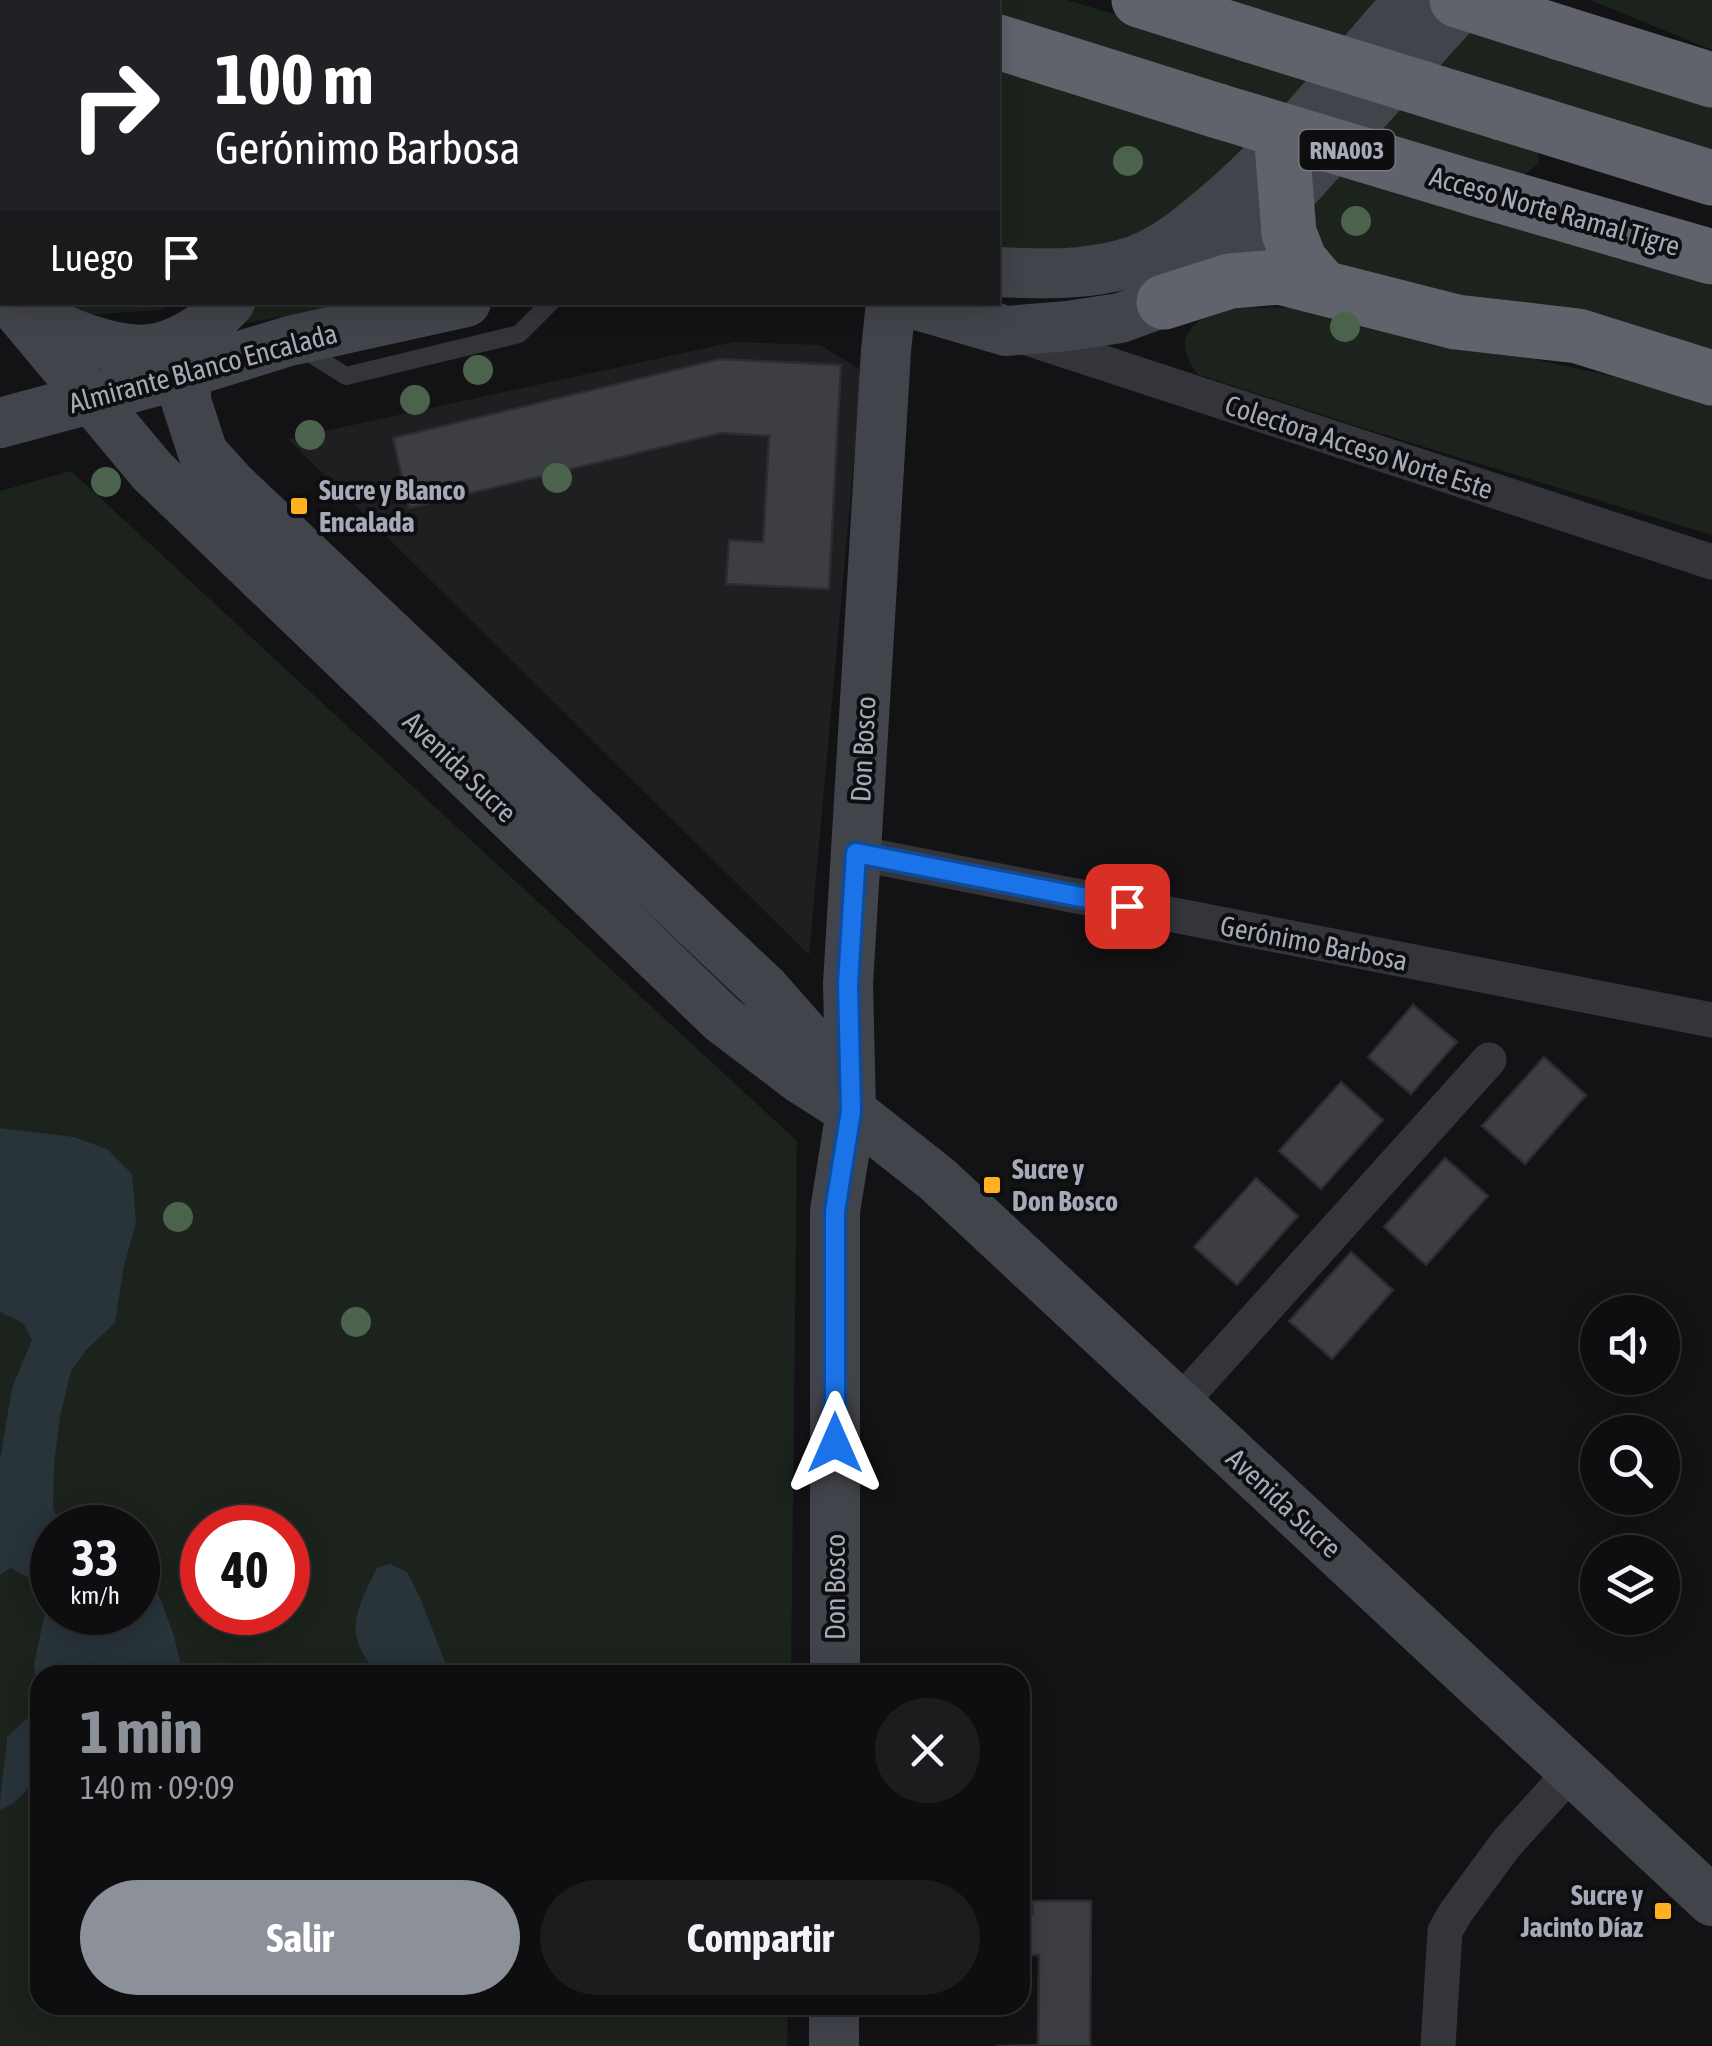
<!DOCTYPE html>
<html lang="es">
<head>
<meta charset="utf-8">
<style>
  body { margin:0; font-family:"Asap Condensed",sans-serif; background:#1c1c1e; color:#f1f3f6; height:100vh; display:flex; flex-direction:column; font-size:38px; white-space:nowrap }
  * { box-sizing:border-box; margin:0 }
  p { font-size:32px; color:#9b9c9f }
  .icon { flex:none; width:55px; height:55px; fill:none; stroke:currentColor; stroke-width:2; stroke-linecap:round; stroke-linejoin:round }
  .map { position:relative; flex:1; overflow:hidden }
  .side { position:absolute; left:30px; top:1665px; width:1000px; height:350px; display:flex; flex-direction:column; background:#0e0e10; border-radius:30px; box-shadow:0 5px 25px #0003,0 0 0 2px #2e2e30 }
  .side>* { flex:none }
  .banner { position:absolute; left:0px; top:0px; width:1000px; height:305px; box-shadow:0 5px 25px #0003,0 0 0 2px #2e2e30; background:#202124; color:#fff; overflow:hidden }
  .tools { position:absolute; left:1580px; top:1295px; display:grid; gap:20px }
  .tools a { display:grid; place-items:center; width:100px; height:100px; border-radius:50%; background:#0e0e10; box-shadow:0 5px 25px #0003,0 0 0 2px #2e2e30; font-size:50px }
  .speed { position:absolute; left:30px; top:1505px; display:flex; gap:20px; font-size:50px; font-weight:700; text-align:center }
  .speed>* { display:grid; place-content:center; width:130px; height:130px; border-radius:50%; background:#0e0e10; box-shadow:0 5px 25px #0003,0 0 0 2px #2e2e30; line-height:1 }
  .speed small { font-size:25px; font-weight:400 }
  .speed .limit { border:15px solid #d22; background:#fff; color:#111 }
  .pin { position:absolute; display:grid; place-items:center; width:85px; height:85px; color:#fff; margin:-42px; border-radius:20px; box-shadow:0 5px 15px #0006 }
  .me { position:absolute; width:110px; margin:-55px; rotate:0deg; stroke-linejoin:round; filter:drop-shadow(0 0 8px #0008) }
  .turn { display:flex; align-items:center; gap:35px; height:210px; padding:0 50px; font-size:45px }
  .turn .icon { width:130px; height:130px; stroke-width:2.5 }
  .turn b { display:block; font-size:70px; line-height:85px }
  .then { display:flex; align-items:center; height:95px; padding:0 50px; background:#0003; gap:20px; font-size:38px }
  .round { display:grid; place-items:center; flex:none; width:105px; height:105px; border-radius:52px; background:#1c1c1e }
  .head { display:flex; align-items:center; justify-content:space-between; height:170px; padding:0 50px }
  h1 { font-size:60px; font-weight:700; line-height:75px; color:#8c9099 }
  .button { display:flex; gap:20px; margin-top:auto; padding:20px 50px }
  .button a { flex:1; height:115px; border-radius:60px; background:#8c9099; color:#fff; font-size:40px; font-weight:700; line-height:115px; text-align:center }
  .button a+a { background:#1c1c1e; color:#f1f3f6 }
  .map>svg:first-child { display:block }
</style>
</head>
<body>
<div class="map">
<svg width="1712" height="2046" viewBox="0 0 1712 2046">
  <rect width="100%" height="100%" fill="#131315"/>
  <path fill="#1f1f22" d="M 734,342 L 821,345 L 862,371 L 809,955 L 288,439 Z"/>
  <path fill="#1b231c" fill-rule="evenodd" d="M 217,0 L 787,0 L 795,2 L 221,2 Z
    M 948,0 L 1067,0 L 1527,139 L 1539,149 L 1538,164 L 1525,174 L 1508,175 L 1282,102 L 998,15 L 998,2 L 956,2 Z
    M 1221,0 L 1393,0 L 1360,41 Z
    M 1500,0 L 1712,91 L 1712,151 L 1437,64 Z
    M 1590,0 L 1712,0 L 1712,50 Z
    M 2,48 L 2,269 L 0,266 L 0,51 Z
    M 998,64 L 1265,146 L 1167,232 L 998,266 Z
    M 1334,168 L 1549,229 L 1712,286 L 1712,366 L 1348,288 L 1297,209 Z
    M 56,303 L 173,303 L 161,310 L 84,315 Z
    M 253,303 L 352,303 L 236,325 Z
    M 1222,307 L 1300,308 L 1441,347 L 1534,359 L 1658,386 L 1712,403 L 1712,535 L 1350,424 L 1197,374 C 1172,338 1189,324 1222,307 Z
    M 71,471 L 797,1141 L 791,1675 L 40,1675 L 40,2005 L 788,2005 L 787,2046 L 0,2046 L 0,491 ZM 52,1528 L 138,1528 L 138,1612 L 52,1612 ZM 202,1528 L 288,1528 L 288,1612 L 202,1612 Z"/>
  <path fill="#28333a" d="M 0,1128 L 74,1137 L 107,1149 L 132,1174 L 136,1223 L 124,1266 L 115,1323 L 86,1350 L 71,1371 L 60,1416 L 54,1465 L 53,1508 L 62,1527 L 52,1528 L 52,1612 L 138,1612 L 138,1570 L 150,1578 L 162,1603 L 174,1636 L 180,1661 L 175,1675 C 166,1675 157,1676 148,1675 C 129,1672 116,1665 97,1675 L 40,1675 L 40,1776 C 28,1788 17,1804 0,1810 C 0,1785 6,1762 7,1737 L 32,1714 L 37,1697 L 34,1665 L 47,1603 L 33,1580 L 11,1568 L 0,1575 L 0,1460 L 12,1388 L 32,1340 L 23,1323 L 0,1312 Z
    M 390,1564 L 407,1572 L 421,1600 L 450,1675 L 379,1675 C 341,1634 356,1611 377,1568 Z"/>
  <path fill="#3d3e43" stroke="#2d2d31" stroke-width="2.5" d="M 720,359 L 841,365 L 829,589 L 726,584 L 729,540 L 763,542 L 769,436 L 721,433 L 409,508 L 393,438 Z
    M 1413,1005 L 1457,1042 L 1411,1094 L 1368,1057 Z
    M 1544,1057 L 1586,1095 L 1525,1164 L 1482,1126 Z
    M 1341,1082 L 1383,1120 L 1321,1189 L 1279,1151 Z
    M 1445,1158 L 1488,1196 L 1426,1265 L 1384,1227 Z
    M 1256,1178 L 1298,1216 L 1237,1285 L 1194,1247 Z
    M 1351,1252 L 1393,1290 L 1332,1359 L 1289,1321 Z
    M 1032,1901 L 1091,1901 L 1090,2046 L 996,2046 L 1038,2045 L 1039,1955 L 1020,1955 L 1020,1914 L 1033,1914 Z"/>
  <g fill="none" stroke-linecap="round" stroke-linejoin="round">
    <path stroke="#34353b" stroke-width="18" d="M 303,349 L 346,376 L 519,334 L 551,302"/>
    <path stroke="#34353b" stroke-width="35" d="M 1021,336 L 1712,562
      M 856,853 L 1712,1020
      M 1179,1404 L 1489,1060
      M 1438,2046 L 1445,1931 L 1456,1912 L 1506,1844 L 1572,1771"/>
    <path stroke="#42444b" stroke-width="50" d="M 201,0 L 204,2
      M 17,2 L 21,0
      M 998,272 C 1044,274 1089,276 1134,261 C 1163,251 1187,231 1210,212 C 1285,150 1345,72 1409,0
      M 11,302 L 152,471 L 722,1019 L 801,1079 L 851,1111 L 937,1179 L 1712,1901
      M 907,302 L 1006,331 L 1068,326 L 1120,318 L 1164,302 L 1215,267 L 1254,234 L 1466,0
      M 27,311 C 58,330 114,354 151,349 C 183,344 209,325 230,302
      M 197,333 L 186,373 L 186,401 L 203,453 L 232,485 L 765,989 L 823,1055 L 846,1102
      M 0,423 L 186,373 L 289,341 L 466,302
      M 835,1675 L 835,1211 L 851,1111 L 848,984 L 886,351 L 891,302
      M 834,2046 L 834,2005"/>
    <path stroke="#60636c" stroke-width="55" d="M 865,0 L 873,2
      M 1139,0 L 1250,35
      M 1561,33 L 1712,80
      M 998,42 L 1218,111
      M 1502,113 L 1712,178
      M 1282,144 L 1289,233 L 1300,261 L 1322,287
      M 1477,189 L 1712,257
      M 1164,302 L 1230,281 L 1280,277 L 1456,322 L 1578,336 L 1712,378"/>
    <path stroke="#60636c" stroke-width="55" d="M 1457,0 L 1561,33
      M 1250,35 L 1502,113
      M 1218,111 L 1477,189"/>
  </g>
  <g fill="#4b634d">
    <circle cx="1128" cy="161" r="15"/>
    <circle cx="1356" cy="221" r="15"/>
    <circle cx="1345" cy="327" r="15"/>
    <circle cx="478" cy="370" r="15"/>
    <circle cx="415" cy="400" r="15"/>
    <circle cx="310" cy="435" r="15"/>
    <circle cx="557" cy="478" r="15"/>
    <circle cx="106" cy="482" r="15"/>
    <circle cx="178" cy="1217" r="15"/>
    <circle cx="356" cy="1322" r="15"/>
  </g>
  <g fill="none" stroke-linecap="round" stroke-linejoin="round">
    <defs>
      <path id="route" d="M 835,1443 L 835,1211 L 851,1111 L 848,984 L 856,853 L 1127,906"/>
    </defs>
    <use href="#route" stroke="#114b97" stroke-width="25"/>
    <use href="#route" stroke="#1a73e8" stroke-width="18"/>
  </g>
  <g fill="#ffb121" stroke="#0e0e10" stroke-width="4">
    <rect x="289" y="496" width="20" height="20" rx="5"/>
    <rect x="982" y="1175" width="20" height="20" rx="5"/>
    <rect x="1653" y="1901" width="20" height="20" rx="5"/>
  </g>
  <g text-anchor="middle" stroke-width="8" stroke-linejoin="round" paint-order="stroke">
    <rect fill="#0e0e10" stroke="#777b85" stroke-width="2.5" x="1299.5" y="130" width="95" height="40" rx="8"/>
    <g font-size="25" font-weight="bold" fill="#a4aab7">
      <text x="1347" y="159">RNA003</text>
    </g>
    <g font-size="28" fill="#a4aab7" stroke="#0e0e10">
      <text transform="translate(1555 211) rotate(16)" y="10">Acceso Norte Ramal Tigre</text>
      <text transform="translate(203 368) rotate(-15)" y="10">Almirante Blanco Encalada</text>
      <text transform="translate(1359 447) rotate(18)" y="10">Colectora Acceso Norte Este</text>
      <text transform="translate(863 749) rotate(-87)" y="10">Don Bosco</text>
      <text transform="translate(460 767) rotate(44)" y="10">Avenida Sucre</text>
      <text transform="translate(1314 943) rotate(11)" y="10">Gerónimo Barbosa</text>
      <text transform="translate(1284 1503) rotate(43)" y="10">Avenida Sucre</text>
      <text transform="translate(835 1587) rotate(-90)" y="10">Don Bosco</text>
    </g>
    <g font-size="28" font-weight="bold" fill="#a4aab7" stroke="#0e0e10" text-anchor="start">
      <text x="319" y="500">Sucre y Blanco<tspan x="319" dy="32">Encalada</tspan></text>
      <text x="1012" y="1179">Sucre y<tspan x="1012" dy="32">Don Bosco</tspan></text>
      <text x="1643" y="1905" text-anchor="end">Sucre y<tspan x="1643" dy="32">Jacinto Díaz</tspan></text>
    </g>
  </g>
</svg>
<div class="tools">
<a><svg class="icon" aria-label="sound" viewBox="0 0 24 24"><path d="M4 9h4l5-4v14l-5-4H4zM17 9q2 3 0 6"/></svg></a>
<a><svg class="icon" aria-label="search" viewBox="0 0 24 24"><circle cx="10" cy="10" r="6"/><path d="M15 15l6 6"/></svg></a>
<a><svg class="icon" aria-label="layers" viewBox="0 0 24 24"><path d="M12 4l9 5-9 5-9-5zM3 14l9 5 9-5"/></svg></a>
</div>
<div class="speed"><div>33<small>km/h</small></div><div class="limit">40</div></div>
<div class="pin" style="left:1127px;top:906px;background:#d93025"><svg class="icon" aria-label="arrive" viewBox="0 0 24 24"><path d="M6 21V4h12l-3 4 3 4H6"/></svg></div>
<svg class="me" style="left:835px;top:1443px" viewBox="-20 -20 40 40"><path d="M0-17L14 15 0 8-14 15z" fill="#1a73e8" stroke="#fff" stroke-width="4"/></svg>
<div class="banner">
<div class="turn"><svg class="icon" aria-label="right" viewBox="0 0 24 24"><path d="M7 20v-9h11M14 6l5 5-5 5"/></svg><div><b>100 m</b>Gerónimo Barbosa</div></div>
<div class="then">Luego<svg class="icon" aria-label="arrive" viewBox="0 0 24 24"><path d="M6 21V4h12l-3 4 3 4H6"/></svg></div>
</div>
<section class="side">
<div class="head"><div><h1>1 min</h1><p>140 m · 09:09</p></div><a class="round"><svg class="icon" aria-label="close" viewBox="0 0 24 24"><path d="M6 6l12 12M18 6L6 18"/></svg></a></div>
<div class="button"><a>Salir</a><a>Compartir</a></div>
</section>
</div>
</body>
</html>
